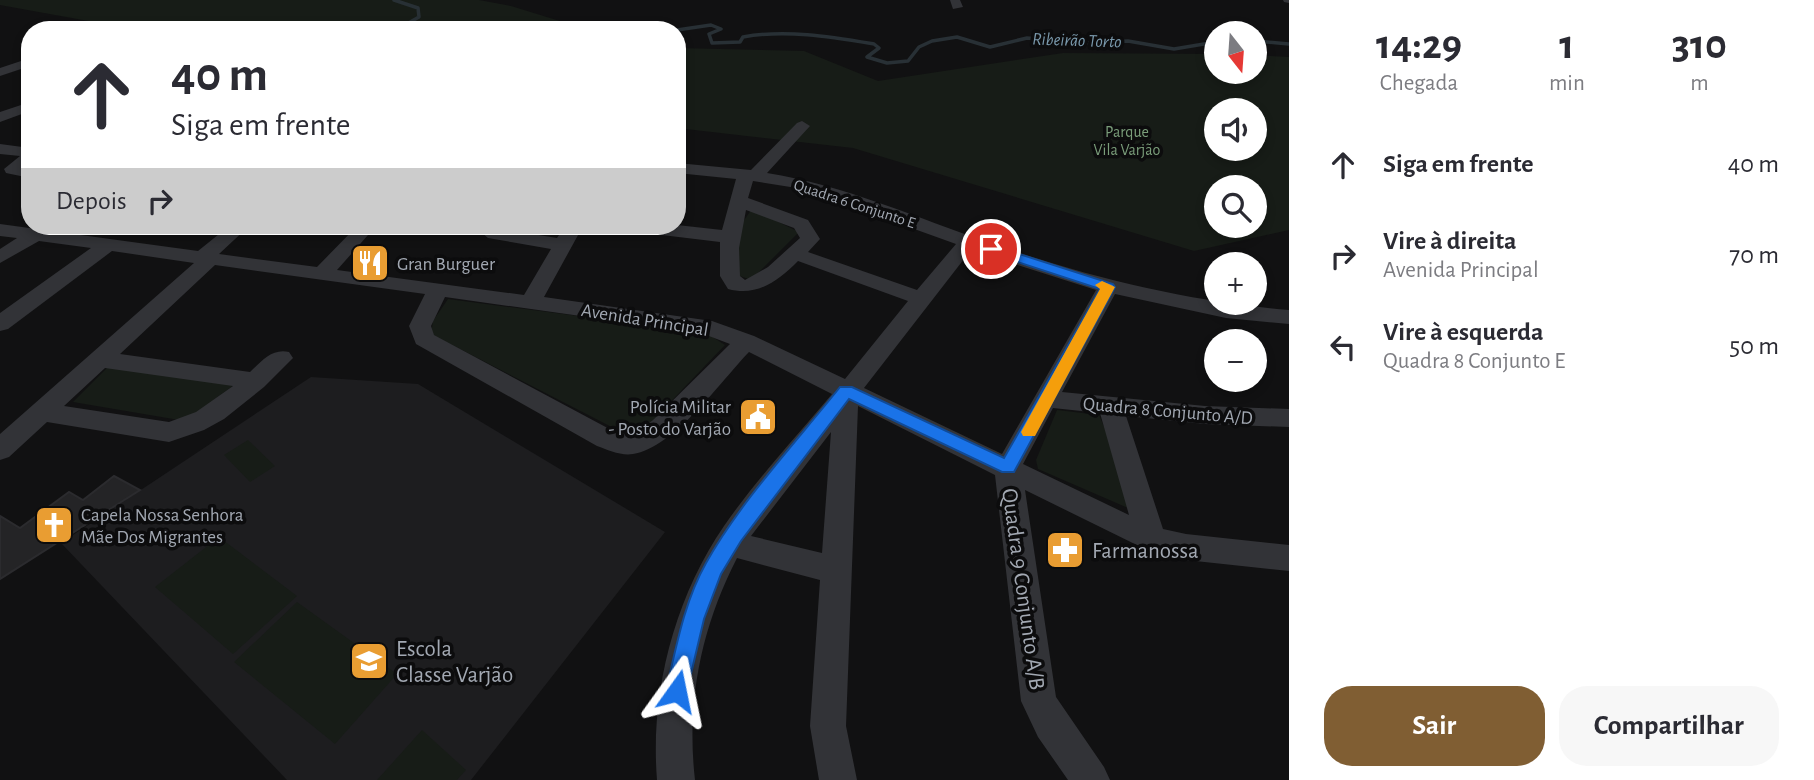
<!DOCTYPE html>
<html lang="pt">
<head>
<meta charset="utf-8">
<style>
  body { margin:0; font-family:"Alegreya Sans",sans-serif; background:#f7f7f7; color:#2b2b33; height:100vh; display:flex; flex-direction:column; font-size:26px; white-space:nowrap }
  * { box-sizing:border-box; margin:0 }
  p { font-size:23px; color:#7c7c81 }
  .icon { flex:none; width:38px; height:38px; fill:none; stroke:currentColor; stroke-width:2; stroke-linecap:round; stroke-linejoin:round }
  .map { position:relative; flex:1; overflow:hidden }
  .panel { display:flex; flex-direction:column; background:#fff; width:525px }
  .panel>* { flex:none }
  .hud { position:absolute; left:21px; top:21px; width:665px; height:214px; border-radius:28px; box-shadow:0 4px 10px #0003; background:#fff; color:#2b2b33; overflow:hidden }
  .needle { width:46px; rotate:163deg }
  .fabs { position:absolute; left:1204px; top:21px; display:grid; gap:14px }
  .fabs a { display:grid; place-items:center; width:63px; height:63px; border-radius:50%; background:#fff; box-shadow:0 4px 10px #0003; font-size:35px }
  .pin { position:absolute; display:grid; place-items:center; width:60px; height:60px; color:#fff; margin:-30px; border:4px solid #fff; border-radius:50%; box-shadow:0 2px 7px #0007 }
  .me { position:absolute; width:77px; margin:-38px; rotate:12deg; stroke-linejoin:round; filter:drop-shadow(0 0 5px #0008) }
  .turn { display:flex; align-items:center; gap:24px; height:147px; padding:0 35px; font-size:32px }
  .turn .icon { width:91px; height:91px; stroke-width:2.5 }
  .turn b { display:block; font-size:49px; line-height:60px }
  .then { display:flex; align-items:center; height:66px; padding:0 35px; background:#0003; gap:14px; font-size:26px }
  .eta { display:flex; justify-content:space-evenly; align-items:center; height:119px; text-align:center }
  .eta b { font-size:42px; font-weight:700; line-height:49px }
  .button { display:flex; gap:14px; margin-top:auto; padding:14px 35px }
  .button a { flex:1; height:80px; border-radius:28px; background:#805e33; color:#fff; font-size:28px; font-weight:700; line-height:80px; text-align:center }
  .button a+a { background:#f7f7f7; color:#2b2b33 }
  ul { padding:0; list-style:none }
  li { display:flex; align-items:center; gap:21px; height:91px; padding:0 35px }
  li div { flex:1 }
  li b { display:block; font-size:26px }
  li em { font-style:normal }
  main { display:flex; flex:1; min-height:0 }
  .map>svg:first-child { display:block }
</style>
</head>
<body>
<main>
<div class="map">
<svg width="1289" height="780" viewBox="0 0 1289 780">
  <rect width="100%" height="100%" fill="#111112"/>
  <path fill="#1d1d1f" d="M 311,377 L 418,384 L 665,532 L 471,780 L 287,780 L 61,543 Z"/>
  <path fill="#171c17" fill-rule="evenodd" d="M 0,0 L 479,0 L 511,6 L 589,30 L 138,30 L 0,5 Z
    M 677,48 L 804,51 L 878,81 L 1063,53 L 1216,54 L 1216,72 L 1255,72 L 1255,55 L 1289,57 L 1289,230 L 1194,251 L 853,148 L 677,128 ZM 1216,110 L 1255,110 L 1255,149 L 1216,149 ZM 1216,187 L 1255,187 L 1255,226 L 1216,226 Z
    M 752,209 L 799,232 L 751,280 L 732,273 L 742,223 Z
    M 448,299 L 692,331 L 711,336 L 725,345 L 635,439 L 431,334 L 433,321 Z
    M 109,366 L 234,385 L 185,421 L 73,402 Z
    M 1057,410 L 1099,415 L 1136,501 L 1128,508 L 1038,469 L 1036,460 Z
    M 248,440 L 275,466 L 250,482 L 224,455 Z
    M 219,537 L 297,596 L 233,654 L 155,587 Z
    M 297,602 L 397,674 L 335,744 L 234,662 Z
    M 422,730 L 466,770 L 457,780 L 377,780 Z"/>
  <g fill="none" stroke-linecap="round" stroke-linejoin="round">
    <path stroke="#283035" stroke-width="3.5" d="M 394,0 L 418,8 L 419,17 L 396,30
      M 677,30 L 711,25 L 721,29 L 709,34 L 712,43 L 740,42 L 743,37 C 786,29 832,37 874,44 L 879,48 L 867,57 L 887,63 L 908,61 L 919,47 L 932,41 L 957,37 L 990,47 L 1027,38 L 1084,43 L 1128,41 L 1174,49 L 1216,42
      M 1255,41 L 1289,44"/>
  </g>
  <path fill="#242426" stroke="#2b2b2e" stroke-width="2" d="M 114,476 L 140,490 L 0,579 L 0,516 L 20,528 L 69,492 L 83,500 Z"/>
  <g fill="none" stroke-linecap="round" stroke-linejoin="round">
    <path fill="#323337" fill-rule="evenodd" d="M 950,0 L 960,0 L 963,7 L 953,9 Z
      M 1283,0 L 1289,0 L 1289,3 L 1284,2 Z
      M 210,24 L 214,25 L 215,30 L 201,30 Z
      M 30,58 L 30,66 L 0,76 L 0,68 Z
      M 30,102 L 30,111 L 0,122 L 0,112 Z
      M 802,121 L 810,126 L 767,173 C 844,185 917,218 990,243 C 1088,277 1185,301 1289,310 L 1289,324 L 1226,318 L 1115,294 L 1062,392 L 1205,406 L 1289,409 L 1289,427 L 1205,424 L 1126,416 L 1163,529 L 1186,534 L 1289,545 L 1289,571 L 1186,560 L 1151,552 L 1025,490 L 1056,697 L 1104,767 L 1110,780 L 1068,780 L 1038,737 L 1021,701 L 995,475 L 858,406 L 846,726 L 857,780 L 819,780 L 810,726 L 820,580 L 737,558 C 701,628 686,702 695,780 L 657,780 C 650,693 674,599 724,526 C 755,481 797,436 832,394 L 749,352 C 721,381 674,448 633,454 C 621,456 608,450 597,446 L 416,344 L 409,326 L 425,294 L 215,265 L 120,354 L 250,372 C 262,361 272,348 289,352 L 293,358 L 264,387 L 224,419 L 204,430 L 169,442 L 47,422 L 9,457 L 0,460 L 0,434 L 194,263 L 112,251 L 8,329 L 0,331 L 0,313 L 91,248 L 39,241 L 0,263 L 0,249 L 17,238 L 0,236 L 0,224 L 198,251 L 229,226 L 249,226 L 219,254 L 317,267 L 357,226 L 376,226 L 337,270 L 524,295 L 551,249 L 488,238 L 481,232 L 485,226 L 503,226 L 502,229 L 557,238 L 565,226 L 583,226 L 544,297 L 712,321 L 754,336 L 845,379 L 908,301 L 798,261 C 778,281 757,297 728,289 L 720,276 L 720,242 L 637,232 L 628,226 L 677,225 L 722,230 L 736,179 L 677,173 L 677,163 L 751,170 L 797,123 ZM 753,181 L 803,189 L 956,244 L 917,290 L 808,252 L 820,239 L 808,220 L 748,198 ZM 746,210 L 794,228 L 800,238 L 768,267 L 745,280 L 740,276 L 739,248 ZM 971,250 L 1096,290 L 1002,454 L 864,388 ZM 445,297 L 701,333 L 730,344 L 653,420 C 639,431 632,436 615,432 L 434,335 L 431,326 ZM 105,368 L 233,386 L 196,412 L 169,422 L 64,406 ZM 1053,408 L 1100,413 L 1129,515 L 1023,464 ZM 831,432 L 822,553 L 751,536 Z
      M 0,144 L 30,148 L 30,165 L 26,167 L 30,168 L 30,178 L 6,173 L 4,169 L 20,156 L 0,154 Z"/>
  </g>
  <path fill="#1a73e8" stroke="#114b97" stroke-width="2" d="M 991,245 L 1113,284 L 1115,287 L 1014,472 L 1002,472 L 849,399 L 741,541 L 721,574 L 704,619 L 685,699 L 677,702 L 669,699 L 666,691 C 676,648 684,602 706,563 C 740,502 796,442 840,387 L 852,387 L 1004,458 L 1100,289 L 987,252 L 985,249 Z"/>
  <path fill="#f59e0b" d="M 1102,281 L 1115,287 L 1035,436 L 1023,436 L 1021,432 L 1100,289 L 1095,285 Z"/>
  <defs>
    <symbol id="restaurant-square" viewBox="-11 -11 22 22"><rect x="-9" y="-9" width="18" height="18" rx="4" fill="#e99d32" stroke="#0c0c0d"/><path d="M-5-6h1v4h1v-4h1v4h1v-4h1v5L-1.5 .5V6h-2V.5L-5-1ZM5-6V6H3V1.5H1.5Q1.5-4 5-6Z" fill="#fff"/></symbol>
    <symbol id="civic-square" viewBox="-11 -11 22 22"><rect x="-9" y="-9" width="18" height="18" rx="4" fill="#e99d32" stroke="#0c0c0d"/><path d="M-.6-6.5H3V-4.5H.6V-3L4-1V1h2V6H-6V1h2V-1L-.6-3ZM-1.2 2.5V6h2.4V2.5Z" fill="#fff"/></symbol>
    <symbol id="church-square" viewBox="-11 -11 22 22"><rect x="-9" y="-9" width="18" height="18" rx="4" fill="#e99d32" stroke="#0c0c0d"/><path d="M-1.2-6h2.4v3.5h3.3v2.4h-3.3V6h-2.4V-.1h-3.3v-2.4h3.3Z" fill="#fff"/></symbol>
    <symbol id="pharmacy-square" viewBox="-11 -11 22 22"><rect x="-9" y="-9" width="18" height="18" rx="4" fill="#e99d32" stroke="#0c0c0d"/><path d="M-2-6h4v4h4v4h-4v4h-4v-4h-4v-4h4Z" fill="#fff"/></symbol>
    <symbol id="school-square" viewBox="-11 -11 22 22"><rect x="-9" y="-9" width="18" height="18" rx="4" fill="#e99d32" stroke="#0c0c0d"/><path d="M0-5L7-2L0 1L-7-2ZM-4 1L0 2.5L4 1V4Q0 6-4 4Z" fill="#fff"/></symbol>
  </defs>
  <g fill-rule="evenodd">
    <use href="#restaurant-square" x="348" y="241" width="44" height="44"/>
    <use href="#civic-square" x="736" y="395" width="44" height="44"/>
    <use href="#church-square" x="32" y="503" width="44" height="44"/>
    <use href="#pharmacy-square" x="1043" y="528" width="44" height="44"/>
    <use href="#school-square" x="347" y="639" width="44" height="44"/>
  </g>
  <g text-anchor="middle" stroke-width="7" stroke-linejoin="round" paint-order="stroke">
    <g font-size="16" fill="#7a9d7a" stroke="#0c0c0d">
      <text x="1127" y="137">Parque<tspan x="1127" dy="18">Vila Varjão</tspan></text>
    </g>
    <g font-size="16" fill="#a2a8b2" stroke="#0c0c0d">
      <text transform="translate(855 203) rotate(18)" y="6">Quadra 6 Conjunto E</text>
    </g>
    <g font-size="18" font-style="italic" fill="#7a99ac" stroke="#0c0c0d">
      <text transform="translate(1077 40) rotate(2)" y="6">Ribeirão Torto</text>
    </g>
    <g font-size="19" fill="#a2a8b2" stroke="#0c0c0d" text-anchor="start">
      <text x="397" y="270">Gran Burguer</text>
      <text x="731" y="413" text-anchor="end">Polícia Militar<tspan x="731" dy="22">- Posto do Varjão</tspan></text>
      <text x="81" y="521">Capela Nossa Senhora<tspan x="81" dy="22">Mãe Dos Migrantes</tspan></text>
    </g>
    <g font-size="19" fill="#a2a8b2" stroke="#0c0c0d">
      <text transform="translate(645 319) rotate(9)" y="7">Avenida Principal</text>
      <text transform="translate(1168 410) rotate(5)" y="7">Quadra 8 Conjunto A/D</text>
    </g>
    <g font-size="23" fill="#a2a8b2" stroke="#0c0c0d" text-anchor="start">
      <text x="1092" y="558">Farmanossa</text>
      <text x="396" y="656">Escola<tspan x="396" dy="26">Classe Varjão</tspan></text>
    </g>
    <g font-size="23" fill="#a2a8b2" stroke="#0c0c0d">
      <text transform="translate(1024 589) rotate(82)" y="8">Quadra 9 Conjunto A/B</text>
    </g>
  </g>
</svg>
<div class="fabs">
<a><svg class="needle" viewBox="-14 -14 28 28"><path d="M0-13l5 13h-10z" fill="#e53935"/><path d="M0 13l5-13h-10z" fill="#7c7c81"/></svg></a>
<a><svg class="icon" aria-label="sound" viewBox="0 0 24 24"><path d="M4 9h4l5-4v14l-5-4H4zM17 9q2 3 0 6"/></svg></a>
<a><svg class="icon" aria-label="search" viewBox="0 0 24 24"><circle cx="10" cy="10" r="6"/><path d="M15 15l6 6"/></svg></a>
<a>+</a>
<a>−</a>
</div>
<div class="pin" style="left:991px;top:249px;background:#d93025"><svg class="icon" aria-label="arrive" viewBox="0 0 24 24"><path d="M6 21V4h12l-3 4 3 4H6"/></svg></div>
<svg class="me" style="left:677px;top:691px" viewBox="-20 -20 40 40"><path d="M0-17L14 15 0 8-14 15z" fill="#1a73e8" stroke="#fff" stroke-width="4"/></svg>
<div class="hud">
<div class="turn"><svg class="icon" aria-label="ahead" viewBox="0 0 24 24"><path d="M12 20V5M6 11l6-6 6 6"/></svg><div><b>40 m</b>Siga em frente</div></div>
<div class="then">Depois<svg class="icon" aria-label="right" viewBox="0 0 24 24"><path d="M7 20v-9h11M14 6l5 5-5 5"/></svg></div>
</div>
</div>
<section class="panel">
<div class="eta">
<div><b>14:29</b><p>Chegada</p></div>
<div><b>1</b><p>min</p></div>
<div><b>310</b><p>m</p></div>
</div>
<ul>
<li><svg class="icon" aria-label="ahead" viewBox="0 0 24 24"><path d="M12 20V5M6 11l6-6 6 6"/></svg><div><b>Siga em frente</b></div><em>40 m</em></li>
<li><svg class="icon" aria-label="right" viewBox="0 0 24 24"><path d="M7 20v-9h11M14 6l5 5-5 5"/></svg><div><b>Vire à direita</b><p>Avenida Principal</p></div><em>70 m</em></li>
<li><svg class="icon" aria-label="left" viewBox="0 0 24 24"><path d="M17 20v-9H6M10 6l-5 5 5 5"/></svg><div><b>Vire à esquerda</b><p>Quadra 8 Conjunto E</p></div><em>50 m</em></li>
</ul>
<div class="button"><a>Sair</a><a>Compartilhar</a></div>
</section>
</main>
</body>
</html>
